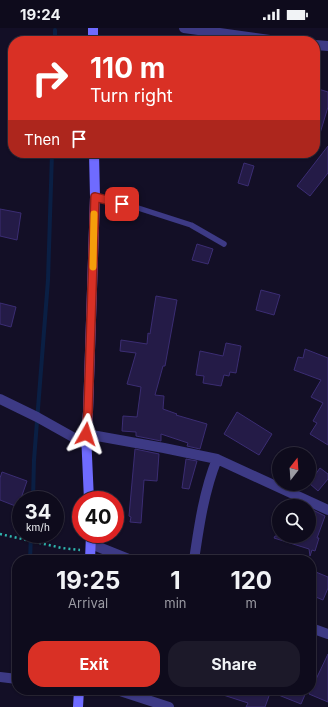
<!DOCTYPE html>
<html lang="en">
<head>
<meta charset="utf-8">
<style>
  body { margin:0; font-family:Inter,sans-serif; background:#1c1929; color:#f1f3f6; height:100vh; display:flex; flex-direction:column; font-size:15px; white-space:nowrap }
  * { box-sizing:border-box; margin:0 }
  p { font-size:13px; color:#9b9ba3 }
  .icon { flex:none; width:22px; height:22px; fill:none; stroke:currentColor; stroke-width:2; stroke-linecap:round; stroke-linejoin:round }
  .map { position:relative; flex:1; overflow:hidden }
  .sheet { position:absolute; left:12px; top:527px; width:304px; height:140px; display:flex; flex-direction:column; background:#0e0b1c; border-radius:16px; box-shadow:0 1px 3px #0004,0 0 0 1px #2e2b3b }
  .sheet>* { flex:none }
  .guide { position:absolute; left:8px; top:8px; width:312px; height:122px; border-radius:16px; box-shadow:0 1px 3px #0004,0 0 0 1px #2e2b3b; background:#d93025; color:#fff; overflow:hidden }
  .needle { width:26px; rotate:17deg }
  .tools { position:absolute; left:272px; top:419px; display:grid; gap:8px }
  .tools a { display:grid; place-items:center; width:44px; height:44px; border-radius:50%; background:#0e0b1c; box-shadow:0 1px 3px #0004,0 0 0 1px #2e2b3b; font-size:20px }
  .speed { position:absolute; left:12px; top:463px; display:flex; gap:8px; font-size:20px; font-weight:700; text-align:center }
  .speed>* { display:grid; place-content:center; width:52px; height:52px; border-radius:50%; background:#0e0b1c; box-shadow:0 1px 3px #0004,0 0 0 1px #2e2b3b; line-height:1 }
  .speed small { font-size:10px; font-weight:400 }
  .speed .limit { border:6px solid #d22; background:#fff; color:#111 }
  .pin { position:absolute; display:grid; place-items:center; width:34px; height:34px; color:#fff; margin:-17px; border-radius:8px; box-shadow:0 2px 6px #0006 }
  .me { position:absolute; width:44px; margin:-22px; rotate:6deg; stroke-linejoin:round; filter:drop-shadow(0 0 3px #0008) }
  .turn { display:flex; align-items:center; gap:14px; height:84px; padding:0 16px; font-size:18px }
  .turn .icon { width:52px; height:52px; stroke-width:2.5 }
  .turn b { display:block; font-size:28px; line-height:34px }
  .then { display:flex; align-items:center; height:38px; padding:0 16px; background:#0003; gap:8px; font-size:15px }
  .eta { display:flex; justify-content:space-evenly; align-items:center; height:68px; text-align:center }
  .eta b { font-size:24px; font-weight:700; line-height:28px }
  .button { display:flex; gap:8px; margin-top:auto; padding:8px 16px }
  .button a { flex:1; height:46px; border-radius:16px; background:#d93025; color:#fff; font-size:16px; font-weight:700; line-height:46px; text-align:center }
  .button a+a { background:#1c1929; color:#f1f3f6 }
  .status { display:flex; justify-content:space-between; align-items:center; height:28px; padding:0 20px; background:#0e0b1c; direction:ltr }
  .status svg { height:11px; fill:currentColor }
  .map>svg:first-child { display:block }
</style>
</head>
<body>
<div class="status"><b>19:24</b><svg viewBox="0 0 49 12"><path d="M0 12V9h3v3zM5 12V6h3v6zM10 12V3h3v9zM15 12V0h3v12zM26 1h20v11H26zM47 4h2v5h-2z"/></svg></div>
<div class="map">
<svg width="328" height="679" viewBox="0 0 328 679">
  <rect width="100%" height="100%" fill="#130f26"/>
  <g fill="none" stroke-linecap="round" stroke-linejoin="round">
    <path stroke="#0a1f44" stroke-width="4" d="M 55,13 L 55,2
      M 33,472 L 34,432 L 48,252 L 52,125
      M 30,532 L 31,506"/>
  </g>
  <path fill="#241b47" stroke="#3b2d73" d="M 315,60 L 328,64 L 328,79 L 318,112 L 315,112 Z
    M 328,118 L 328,145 L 310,168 L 297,158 Z
    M 244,135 L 254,138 L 248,158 L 238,155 Z
    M 0,181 L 21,185 L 17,212 L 0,208 Z
    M 197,216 L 213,221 L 208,236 L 192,232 Z
    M 261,262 L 280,267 L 274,287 L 256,282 Z
    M 156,268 L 177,272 L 165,338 L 163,338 L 155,367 L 164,368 L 163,381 L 177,386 L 176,387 L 207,396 L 200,421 L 187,418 L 188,415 L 161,406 L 161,413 L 136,408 L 136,404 L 122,403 L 123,388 L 137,389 L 141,359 L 127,356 L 136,325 L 120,323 L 121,312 L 147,316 L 148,305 L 150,306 Z
    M 0,275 L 16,279 L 11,299 L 0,296 Z
    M 226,315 L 241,318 L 236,345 L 230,344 L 229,348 L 224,347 L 221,358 L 203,355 L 204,348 L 196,347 L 200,323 L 223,328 Z
    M 305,321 L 328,330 L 328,417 L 310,406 L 317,395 L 313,393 L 323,375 L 311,369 L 321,352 L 294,342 L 298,329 L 303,330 Z
    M 237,384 L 272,406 L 259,427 L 224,406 Z
    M 135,421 L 159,426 L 157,453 L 144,452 L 141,495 L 130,494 L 131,489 L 129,488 Z
    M 186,431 L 197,433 L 189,461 L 182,460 Z
    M 320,440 L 328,446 L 328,451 L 318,463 L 309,455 Z
    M 2,444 L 27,453 L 18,479 L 0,472 L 0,450 Z
    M 309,480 L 325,488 L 317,510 L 319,510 L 315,523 L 312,522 L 310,528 L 309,521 L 274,510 L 275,508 L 309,508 Z
    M 311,542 L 328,549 L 328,560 L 323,572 L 311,567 Z
    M 328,626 L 328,674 L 309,666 Z
    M 215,662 L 251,662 L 269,668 L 265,679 L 246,679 L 248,675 L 214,664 Z
    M 266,662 L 307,662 L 301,676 Z"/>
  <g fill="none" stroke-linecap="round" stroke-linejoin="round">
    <path stroke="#2fb8b0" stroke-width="2.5" stroke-dasharray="2 3" stroke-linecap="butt" d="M 0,506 L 62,520 L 80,522"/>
    <path stroke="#3d3a85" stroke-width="5.5" d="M 95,169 L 135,179 L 191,197 L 224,216"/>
    <path stroke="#3d3a85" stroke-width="10" d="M 184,0 L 277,13
      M 315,17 L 328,18
      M 0,371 L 37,389 L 87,417
      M 86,406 L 164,420 L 217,431 L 328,482
      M 91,516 L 131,532
      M 194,532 C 199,498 204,463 217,431
      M 311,600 L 328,606
      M 0,649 L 17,651
      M 117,662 L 169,679"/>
    <path stroke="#6f6bff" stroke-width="10" d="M 93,0 L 93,13
      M 89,472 L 86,406 L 88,384 L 95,169 L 94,125
      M 90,532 L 91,506
      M 78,679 L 79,662"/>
  </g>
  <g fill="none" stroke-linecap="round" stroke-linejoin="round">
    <defs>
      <path id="route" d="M 86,406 L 88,384 L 95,169 L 122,176"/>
    </defs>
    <use href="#route" stroke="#8d1f18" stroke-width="10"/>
    <use href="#route" stroke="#d93025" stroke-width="7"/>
    <path stroke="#f59e0b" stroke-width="7" d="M 93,239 L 94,186"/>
  </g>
</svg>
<div class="tools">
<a><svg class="needle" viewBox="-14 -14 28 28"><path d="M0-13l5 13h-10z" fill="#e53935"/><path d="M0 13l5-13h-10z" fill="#9b9ba3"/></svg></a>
<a><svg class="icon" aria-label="search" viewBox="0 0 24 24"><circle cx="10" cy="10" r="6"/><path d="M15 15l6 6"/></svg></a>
</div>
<div class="speed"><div>34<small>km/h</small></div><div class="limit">40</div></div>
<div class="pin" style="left:122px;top:176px;background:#d93025"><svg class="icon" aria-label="arrive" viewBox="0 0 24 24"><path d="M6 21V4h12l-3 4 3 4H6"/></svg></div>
<svg class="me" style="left:86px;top:406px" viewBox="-20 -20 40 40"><path d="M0-17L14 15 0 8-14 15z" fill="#d93025" stroke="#fff" stroke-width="4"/></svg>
<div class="guide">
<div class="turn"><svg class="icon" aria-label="right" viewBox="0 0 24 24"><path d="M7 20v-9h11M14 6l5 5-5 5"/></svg><div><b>110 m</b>Turn right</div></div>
<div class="then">Then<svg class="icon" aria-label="arrive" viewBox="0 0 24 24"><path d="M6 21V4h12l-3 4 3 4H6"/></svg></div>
</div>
<section class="sheet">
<div class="eta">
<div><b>19:25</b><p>Arrival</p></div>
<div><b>1</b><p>min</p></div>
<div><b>120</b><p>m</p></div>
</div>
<div class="button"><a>Exit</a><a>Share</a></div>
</section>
</div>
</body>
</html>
